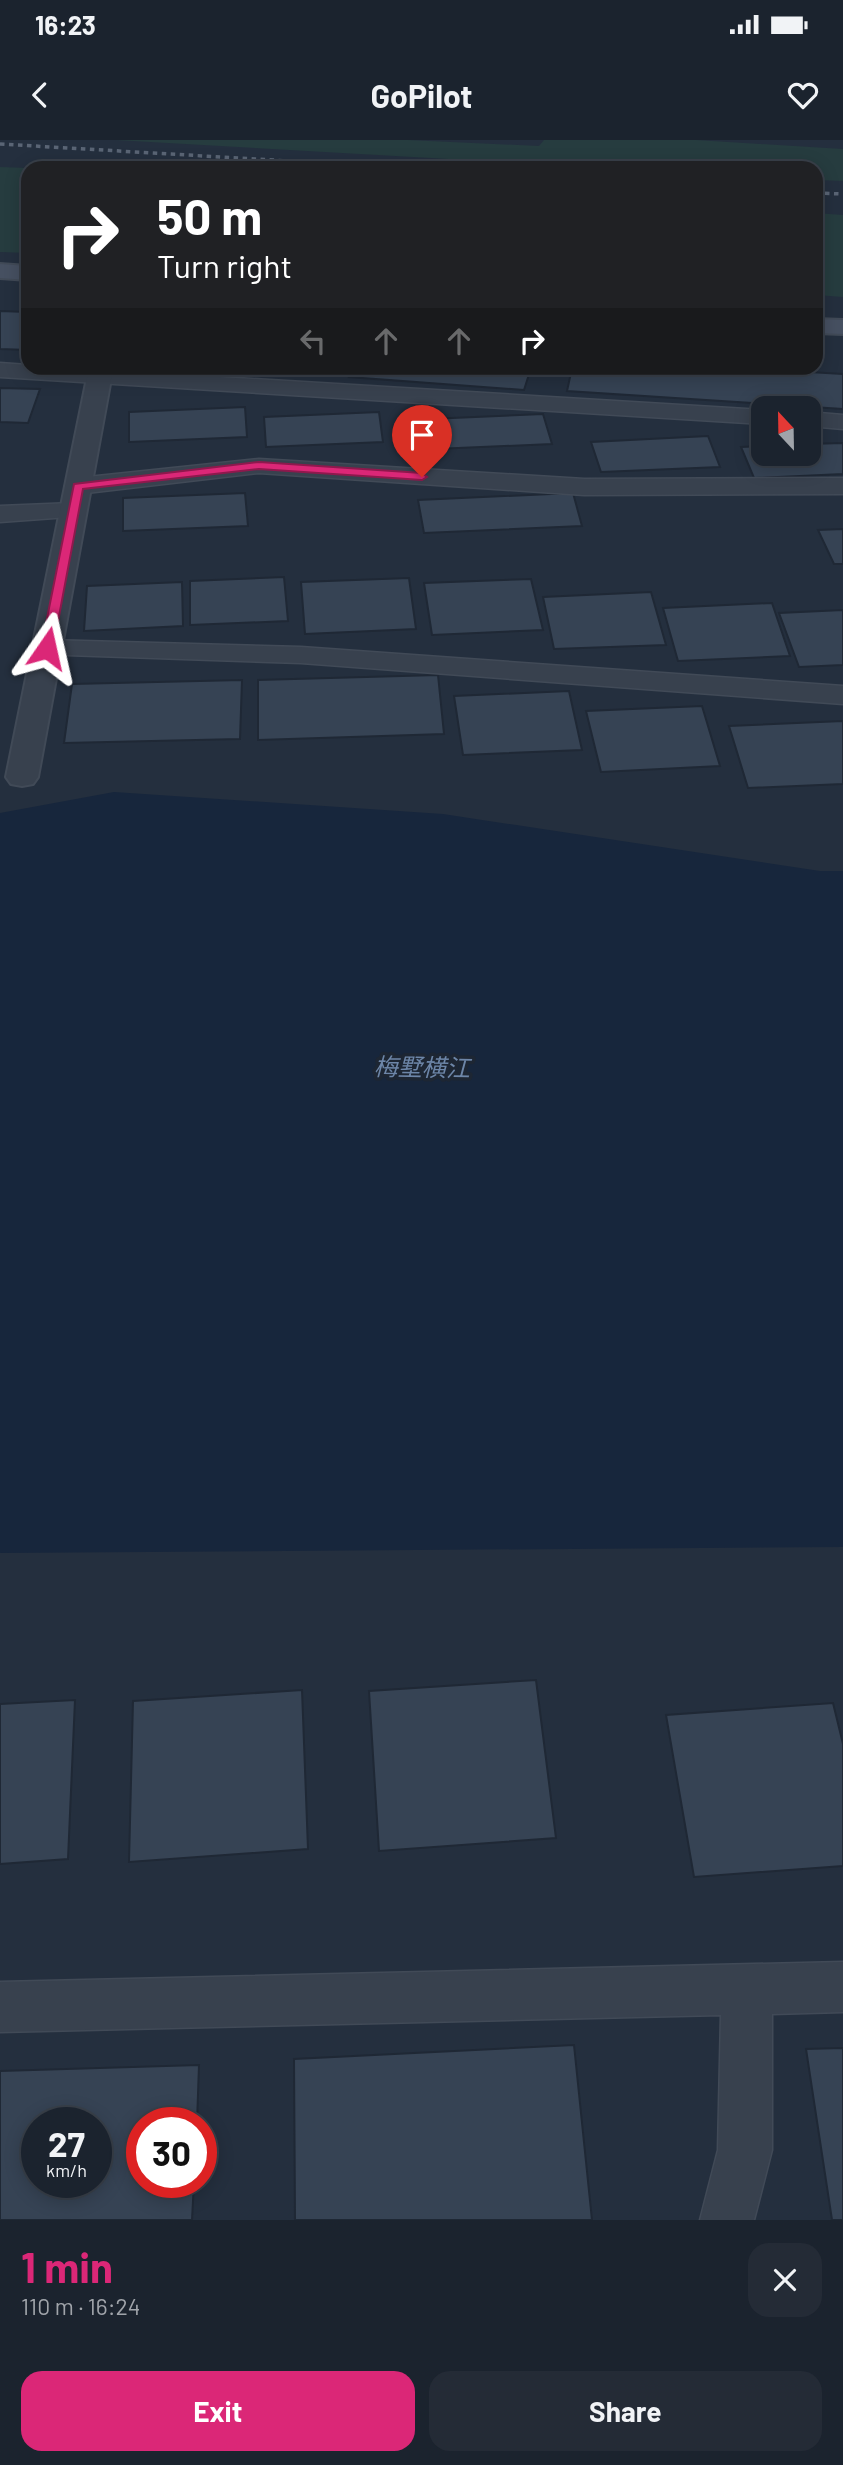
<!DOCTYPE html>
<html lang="en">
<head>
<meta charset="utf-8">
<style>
  body { margin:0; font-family:Barlow,"Noto Sans SC",sans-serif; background:#242b36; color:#f1f3f6; height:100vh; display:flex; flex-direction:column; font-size:26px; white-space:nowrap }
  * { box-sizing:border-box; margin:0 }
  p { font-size:23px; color:#a0a4aa }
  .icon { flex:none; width:38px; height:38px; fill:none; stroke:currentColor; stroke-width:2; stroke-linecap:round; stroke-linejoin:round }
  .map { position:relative; height:2080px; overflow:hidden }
  .details { display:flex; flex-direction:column; background:#1b232e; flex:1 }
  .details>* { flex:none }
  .guide { position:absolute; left:21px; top:21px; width:802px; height:214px; border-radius:21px; box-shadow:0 4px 18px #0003,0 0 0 2px #39404a; background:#202124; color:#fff; overflow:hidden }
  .needle { width:46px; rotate:338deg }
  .controls { position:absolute; left:751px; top:256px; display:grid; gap:14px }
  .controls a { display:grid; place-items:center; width:70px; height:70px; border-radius:14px; background:#1b232e; box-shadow:0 4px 18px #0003,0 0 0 2px #39404a; font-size:35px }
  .speed { position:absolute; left:21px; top:1967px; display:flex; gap:14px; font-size:35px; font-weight:700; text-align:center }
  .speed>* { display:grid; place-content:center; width:91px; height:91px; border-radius:50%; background:#1b232e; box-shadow:0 4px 18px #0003,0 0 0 2px #39404a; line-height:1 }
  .speed small { font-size:18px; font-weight:400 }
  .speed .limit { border:10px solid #d22; background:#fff; color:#111 }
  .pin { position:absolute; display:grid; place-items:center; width:60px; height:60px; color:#fff; margin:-72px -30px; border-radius:50% 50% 50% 0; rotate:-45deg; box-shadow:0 0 7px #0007 }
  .pin .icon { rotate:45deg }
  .me { position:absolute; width:77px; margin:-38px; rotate:11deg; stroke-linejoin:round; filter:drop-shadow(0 0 5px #0008) }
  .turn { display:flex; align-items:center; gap:24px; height:147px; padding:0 21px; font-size:32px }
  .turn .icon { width:91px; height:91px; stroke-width:2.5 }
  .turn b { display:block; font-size:49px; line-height:60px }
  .lanes { display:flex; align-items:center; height:66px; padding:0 21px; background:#0003; justify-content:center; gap:35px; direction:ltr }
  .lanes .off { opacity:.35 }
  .round { display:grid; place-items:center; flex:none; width:74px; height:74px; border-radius:21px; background:#242b36 }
  .head { display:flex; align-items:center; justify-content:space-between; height:119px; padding:0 21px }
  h1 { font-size:42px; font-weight:700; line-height:52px; color:#db2777 }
  .button { display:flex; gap:14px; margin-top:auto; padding:14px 21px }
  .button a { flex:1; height:80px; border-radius:21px; background:#db2777; color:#fff; font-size:28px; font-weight:700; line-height:80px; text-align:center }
  .button a+a { background:#242b36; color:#f1f3f6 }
  .status { display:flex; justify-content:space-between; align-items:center; height:49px; padding:0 35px; background:#1b232e; direction:ltr }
  .status svg { height:19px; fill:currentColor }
  header { display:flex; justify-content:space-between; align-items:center; height:91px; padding:0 21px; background:#1b232e; font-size:32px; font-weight:700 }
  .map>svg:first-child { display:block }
</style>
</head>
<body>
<div class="status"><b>16:23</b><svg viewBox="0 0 49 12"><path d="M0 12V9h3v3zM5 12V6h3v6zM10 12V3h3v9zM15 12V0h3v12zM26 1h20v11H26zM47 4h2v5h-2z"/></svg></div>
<header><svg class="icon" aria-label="back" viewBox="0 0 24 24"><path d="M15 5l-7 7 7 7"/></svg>GoPilot<svg class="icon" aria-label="heart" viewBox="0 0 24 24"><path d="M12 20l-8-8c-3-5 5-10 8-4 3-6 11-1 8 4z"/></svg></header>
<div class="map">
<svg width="843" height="2080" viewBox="0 0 843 2080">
  <rect width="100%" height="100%" fill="#242f3e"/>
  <path fill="#263c3f" d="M 115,0 L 408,0 L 539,6 L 544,0 L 696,0 L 843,9 L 843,41 L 816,40 L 816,28 L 608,28 Z
    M 0,27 L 28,28 L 28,113 L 0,112 Z
    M 816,73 L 843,75 L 843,157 L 816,155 Z"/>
  <path fill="#17263c" d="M 114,652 L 443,674 L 820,731 L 843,731 L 843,1407 L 0,1413 L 0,673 Z"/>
  <path fill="#364354" stroke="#1f2835" stroke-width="2" fill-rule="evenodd" d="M 0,171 L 28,172 L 28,210 L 0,209 Z
    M 215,228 L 320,228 L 316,235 Z
    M 353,228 L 531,228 L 524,250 L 349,237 Z
    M 572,228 L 738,228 L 843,234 L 843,269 L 567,251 Z
    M 0,248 L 40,249 L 28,283 L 0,282 Z
    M 245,267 L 247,297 L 129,302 L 129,272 Z
    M 379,272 L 383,302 L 266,307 L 264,277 Z
    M 543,274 L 552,304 L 435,309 L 429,279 Z
    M 708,296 L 720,327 L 601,332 L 591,302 Z
    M 843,303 L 843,334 L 754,338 L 741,307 L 763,306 L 763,313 L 808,313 L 808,304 Z
    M 245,353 L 248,386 L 123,391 L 123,358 Z
    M 573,353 L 582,386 L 424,393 L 418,360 Z
    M 843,389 L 843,424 L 834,424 L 818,390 Z
    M 284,437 L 288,481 L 190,485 L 190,441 Z
    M 409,438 L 416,489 L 305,494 L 301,442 Z
    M 531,439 L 543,490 L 432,495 L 424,443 Z
    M 182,442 L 183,486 L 84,491 L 87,446 Z
    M 651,452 L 666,505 L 554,509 L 543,457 Z
    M 772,463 L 790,516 L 678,521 L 663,468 Z
    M 843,470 L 843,525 L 799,527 L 779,473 Z
    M 438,535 L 444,594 L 258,600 L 258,540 Z
    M 242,540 L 240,599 L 64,603 L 72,544 Z
    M 569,551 L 582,610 L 463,615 L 454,556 Z
    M 702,566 L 720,626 L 601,632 L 586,571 Z
    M 843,581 L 843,644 L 748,648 L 729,586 Z
    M 536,1540 L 556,1698 L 379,1711 L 369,1551 Z
    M 302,1550 L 308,1709 L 129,1722 L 133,1561 Z
    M 75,1560 L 68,1719 L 0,1724 L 0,1564 Z
    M 833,1563 L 843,1604 L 843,1726 L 694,1737 L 666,1575 Z
    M 574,1905 L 592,2080 L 295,2080 L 294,1919 Z
    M 843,1908 L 843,2080 L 832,2080 L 806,1909 Z
    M 199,1925 L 197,1983 L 142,1983 L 142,2042 L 194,2042 L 192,2080 L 0,2080 L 0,1931 ZM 37,1983 L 96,1983 L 96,2042 L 37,2042 Z"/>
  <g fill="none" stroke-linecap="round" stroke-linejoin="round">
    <defs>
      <path id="lane" d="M 0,223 L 28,225 L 28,228 L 72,228 L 763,270 L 763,284 L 0,237 Z
        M 808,272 L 843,275 L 843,289 L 808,286 Z
        M 259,319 L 584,339 L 843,338 L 843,354 L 584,355 L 259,333 L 78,354 L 69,351 L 65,346 L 69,341 L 78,338 Z
        M 73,363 L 82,366 L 86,371 L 82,376 L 0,382 L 0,366 Z
        M 47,500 L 301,507 L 843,546 L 843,564 L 301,523 L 37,514 L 33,508 L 37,502 Z
        M 843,1822 L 843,1872 L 772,1874 L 772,2010 L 754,2080 L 700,2080 L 718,2010 L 721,1875 L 0,1892 L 0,1842 Z"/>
      <path id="street" d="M 89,228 L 113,228 L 38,637 L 33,644 L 22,646 L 11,644 L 6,637 Z"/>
      <path id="secondary" d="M 0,124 L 28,126 L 28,140 L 0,138 Z
        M 816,179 L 843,180 L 843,194 L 816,193 Z"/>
    </defs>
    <use href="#lane" stroke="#414a57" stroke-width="3"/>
    <use href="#street" stroke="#414a57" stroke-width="4"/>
    <use href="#secondary" stroke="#414a57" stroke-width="4"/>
    <use href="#lane" fill="#38414e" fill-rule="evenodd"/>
    <use href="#street" fill="#38414e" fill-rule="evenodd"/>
    <use href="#secondary" fill="#465061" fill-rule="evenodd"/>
    <path stroke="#5a6575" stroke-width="3.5" stroke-dasharray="4.5 4.5" stroke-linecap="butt" d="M 0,4 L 408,28
      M 816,53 L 843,54"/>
  </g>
  <path fill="#db2777" stroke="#8e194d" stroke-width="2" d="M 259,322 L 422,333 L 427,337 L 422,340 L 259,329 L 83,349 L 53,508 L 43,511 L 41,508 L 74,344 Z"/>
  <g text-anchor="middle" stroke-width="7" stroke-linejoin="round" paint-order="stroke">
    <g font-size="24" font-style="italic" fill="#6d86a8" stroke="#1d2633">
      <text transform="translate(422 928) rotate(1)" y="8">梅墅横江</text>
    </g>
  </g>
</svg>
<div class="controls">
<a><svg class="needle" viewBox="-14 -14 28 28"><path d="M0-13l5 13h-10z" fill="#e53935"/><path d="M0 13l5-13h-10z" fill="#a0a4aa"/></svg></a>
</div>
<div class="speed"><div>27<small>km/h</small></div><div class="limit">30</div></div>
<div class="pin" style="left:422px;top:337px;background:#d93025"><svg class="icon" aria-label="arrive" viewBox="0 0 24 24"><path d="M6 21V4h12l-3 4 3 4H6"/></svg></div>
<svg class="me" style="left:47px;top:508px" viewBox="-20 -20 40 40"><path d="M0-17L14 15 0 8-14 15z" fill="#db2777" stroke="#fff" stroke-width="4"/></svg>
<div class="guide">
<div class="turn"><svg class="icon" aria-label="right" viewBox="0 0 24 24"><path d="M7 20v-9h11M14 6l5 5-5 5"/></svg><div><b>50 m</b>Turn right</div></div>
<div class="lanes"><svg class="icon off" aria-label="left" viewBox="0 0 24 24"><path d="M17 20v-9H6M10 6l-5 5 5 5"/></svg><svg class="icon off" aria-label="ahead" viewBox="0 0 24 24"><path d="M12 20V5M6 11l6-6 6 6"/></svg><svg class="icon off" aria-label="ahead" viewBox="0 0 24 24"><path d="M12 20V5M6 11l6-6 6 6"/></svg><svg class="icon" aria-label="right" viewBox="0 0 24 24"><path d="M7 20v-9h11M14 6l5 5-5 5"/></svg></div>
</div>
</div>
<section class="details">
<div class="head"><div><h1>1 min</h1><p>110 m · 16:24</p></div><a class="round"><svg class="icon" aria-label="close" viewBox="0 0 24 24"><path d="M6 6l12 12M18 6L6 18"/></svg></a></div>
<div class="button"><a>Exit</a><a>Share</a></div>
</section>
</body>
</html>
